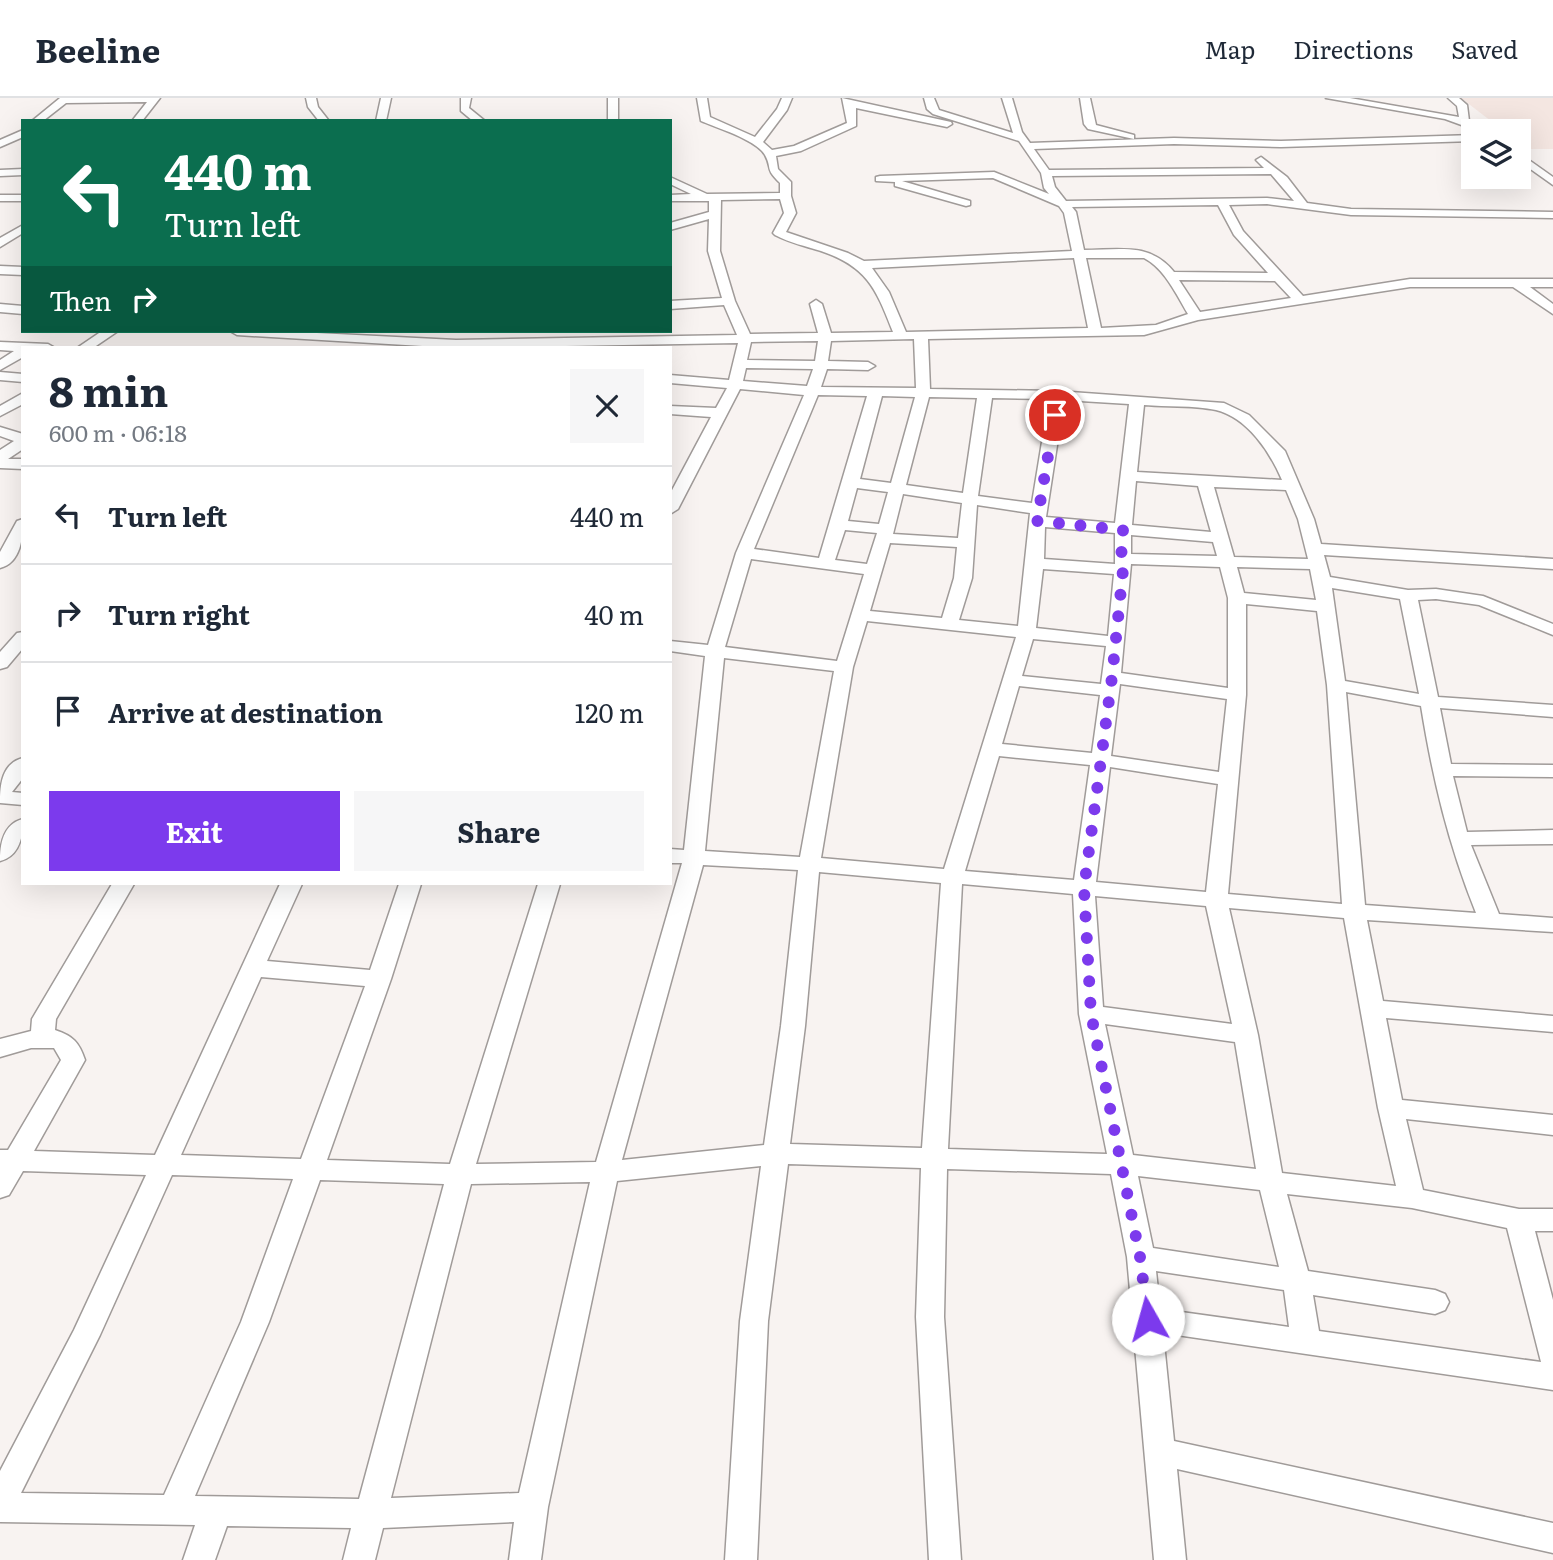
<!DOCTYPE html>
<html lang="en">
<head>
<meta charset="utf-8">
<style>
  body { margin:0; font-family:Literata,serif; background:#f6f6f7; color:#1f2937; height:100vh; display:flex; flex-direction:column; font-size:26px; white-space:nowrap }
  * { box-sizing:border-box; margin:0 }
  p { font-size:23px; color:#747a83 }
  .icon { flex:none; width:38px; height:38px; fill:none; stroke:currentColor; stroke-width:2; stroke-linecap:round; stroke-linejoin:round }
  .map { position:relative; flex:1; overflow:hidden }
  .panel { position:absolute; left:21px; top:248px; width:651px; height:539px; display:flex; flex-direction:column; background:#fff; border-radius:0px; box-shadow:0 7px 28px #0002 }
  .panel>* { flex:none }
  .guide { position:absolute; left:21px; top:21px; width:651px; height:214px; border-radius:0px; box-shadow:0 7px 28px #0002; background:#0b6e4f; color:#fff; overflow:hidden }
  .controls { position:absolute; left:1461px; top:21px; display:grid; gap:14px }
  .controls a { display:grid; place-items:center; width:70px; height:70px; border-radius:0px; background:#fff; box-shadow:0 7px 28px #0002; font-size:35px }
  .pin { position:absolute; display:grid; place-items:center; width:60px; height:60px; color:#fff; margin:-30px; border:4px solid #fff; border-radius:50%; box-shadow:0 2px 7px #0007 }
  .me { position:absolute; width:77px; margin:-38px; rotate:353deg; stroke-linejoin:round; filter:drop-shadow(0 0 5px #0008) }
  .turn { display:flex; align-items:center; gap:24px; height:147px; padding:0 28px; font-size:32px }
  .turn .icon { width:91px; height:91px; stroke-width:2.5 }
  .turn b { display:block; font-size:49px; line-height:60px }
  .then { display:flex; align-items:center; height:66px; padding:0 28px; background:#0003; gap:14px; font-size:26px }
  .round { display:grid; place-items:center; flex:none; width:74px; height:74px; border-radius:0px; background:#f6f6f7 }
  .headline { display:flex; align-items:center; justify-content:space-between; height:119px; padding:0 28px }
  h1 { font-size:42px; font-weight:700; line-height:52px }
  .cta { display:flex; gap:14px; margin-top:auto; padding:14px 28px }
  .cta a { flex:1; height:80px; border-radius:0px; background:#7c3aed; color:#fff; font-size:28px; font-weight:700; line-height:80px; text-align:center }
  .cta a+a { background:#f6f6f7; color:#1f2937 }
  ul { padding:0; list-style:none }
  li { display:flex; align-items:center; gap:21px; height:98px; padding:0 28px; border-top:2px solid #e0e1e3 }
  li div { flex:1 }
  li b { display:block; font-size:26px }
  li em { font-style:normal }
  header { display:flex; align-items:center; gap:42px; box-sizing:border-box; height:98px; padding:0 35px; background:#fff; border-bottom:2px solid #e0e1e3 }
  header strong { font-size:33px }
  nav { display:flex; gap:38px; margin-inline-start:auto; font-size:24px }
  .map>svg:first-child { display:block }
</style>
</head>
<body>
<header>
<strong>Beeline</strong>
<nav><a>Map</a><a>Directions</a><a>Saved</a></nav>
</header>
<div class="map">
<svg width="1553" height="1462" viewBox="0 0 1553 1462">
  <rect width="100%" height="100%" fill="#f8f3f1"/>
  <path fill="#f4e6e1" d="M 1461,0 L 1553,0 L 1553,51 L 1527,51 L 1519,45 L 1519,33 L 1504,33 Z"/>
  <g fill="none" stroke-linecap="round" stroke-linejoin="round">
    <defs>
      <path id="minor" d="M 60,0 L 160,0 L 142,23 L 132,23 L 147,4 L 66,5 L 43,23 L 32,23 Z
        M 306,0 L 316,0 L 318,9 L 329,23 L 319,23 L 308,9 Z
        M 381,0 L 391,0 L 386,23 L 376,23 Z
        M 461,0 L 471,0 L 469,10 L 485,23 L 473,23 L 461,13 Z
        M 608,0 L 618,0 L 618,23 L 608,23 Z
        M 697,0 L 707,0 L 710,19 L 755,39 L 777,11 L 782,0 L 792,0 L 787,12 L 763,44 L 772,52 L 794,48 L 847,25 L 842,0 L 951,24 L 952,26 L 947,29 L 856,10 L 856,28 L 801,53 L 776,58 L 778,71 L 791,84 L 791,98 L 796,115 L 786,134 L 848,155 L 864,163 L 1072,153 L 1064,115 L 1059,108 L 993,80 L 902,83 L 970,103 L 970,107 L 966,108 L 895,88 L 895,84 L 876,83 L 876,79 L 880,78 L 994,74 L 1049,96 L 1044,90 L 1041,75 L 1019,43 L 933,16 L 927,11 L 924,0 L 934,0 L 939,12 L 1013,35 L 1002,0 L 1012,0 L 1022,34 L 1030,45 L 1174,40 L 1281,43 L 1474,37 L 1474,43 L 1281,49 L 1174,46 L 1034,51 L 1049,72 L 1264,70 L 1256,62 L 1261,59 L 1287,79 L 1307,105 L 1351,111 L 1553,114 L 1553,120 L 1351,117 L 1267,106 L 1229,107 L 1243,133 L 1303,198 L 1410,181 L 1553,181 L 1553,189 L 1530,189 L 1553,206 L 1553,216 L 1513,189 L 1410,189 L 1198,222 L 1144,237 L 928,241 L 930,291 L 1057,293 L 1224,305 L 1249,317 L 1285,353 L 1314,421 L 1321,446 L 1553,461 L 1553,471 L 1324,457 L 1330,479 L 1408,492 L 1436,491 L 1483,498 L 1553,526 L 1553,537 L 1479,507 L 1436,501 L 1418,502 L 1438,599 L 1553,607 L 1553,619 L 1440,610 L 1451,666 L 1553,667 L 1553,679 L 1453,678 L 1467,734 L 1553,732 L 1553,746 L 1471,747 L 1499,816 L 1553,820 L 1553,834 L 1367,822 L 1383,903 L 1553,918 L 1553,934 L 1386,920 L 1402,1002 L 1553,1017 L 1553,1037 L 1406,1021 L 1423,1092 L 1519,1111 L 1553,1111 L 1553,1133 L 1535,1133 L 1553,1202 L 1553,1292 L 1163,1235 L 1174,1343 L 1553,1425 L 1553,1455 L 1177,1371 L 1186,1462 L 1154,1462 L 1127,1159 L 1111,1076 L 947,1071 L 944,1219 L 961,1462 L 929,1462 L 916,1219 L 921,1070 L 788,1066 L 768,1223 L 757,1462 L 725,1462 L 740,1223 L 761,1068 L 617,1083 L 548,1409 L 541,1462 L 509,1462 L 514,1424 L 383,1430 L 375,1462 L 343,1462 L 351,1430 L 227,1428 L 215,1462 L 183,1462 L 195,1427 L 0,1424 L 0,1373 L 74,1232 L 146,1077 L 23,1073 L 9,1097 L 0,1100 L 0,1052 L 8,1052 L 61,962 L 54,950 L 31,950 L 0,959 L 0,941 L 31,933 L 32,921 L 112,786 L 134,786 L 56,921 L 55,932 C 73,938 79,944 85,962 L 34,1053 L 155,1057 L 280,786 L 302,786 L 267,863 L 370,872 L 399,786 L 421,786 L 391,881 L 327,1062 L 450,1066 L 538,786 L 560,786 L 476,1066 L 596,1064 L 682,765 L 670,765 L 670,751 L 684,752 L 705,558 L 670,553 L 670,543 L 708,547 L 736,455 L 804,297 L 740,291 L 678,411 L 670,416 L 670,396 L 711,319 L 670,316 L 670,308 L 716,310 L 727,290 L 670,285 L 670,277 L 729,282 L 738,245 L 456,250 L 237,237 L 230,233 L 277,233 L 456,242 L 737,237 L 724,207 L 670,211 L 670,203 L 722,200 L 708,153 L 709,121 L 670,132 L 670,125 L 709,114 L 709,103 L 670,103 L 670,97 L 691,96 L 670,86 L 670,79 L 707,96 L 780,95 L 780,85 C 764,69 773,72 765,57 C 757,42 717,30 701,23 ZM 1271,76 L 1294,103 L 1267,100 L 1066,103 L 1055,89 L 1052,78 ZM 780,101 L 784,115 L 773,135 L 775,137 C 790,145 805,148 821,153 C 868,169 876,191 893,234 L 831,235 L 822,206 L 816,202 L 810,206 L 818,235 L 750,236 L 735,203 L 720,153 L 721,102 ZM 1218,107 L 1234,137 L 1268,175 L 1174,174 C 1150,144 1120,152 1084,152 L 1076,114 L 1072,109 ZM 1074,160 L 1088,230 L 906,234 L 889,194 L 872,170 ZM 1086,160 L 1144,160 C 1165,171 1176,196 1188,216 L 1156,227 L 1101,230 ZM 1179,182 L 1275,183 L 1291,200 L 1200,214 ZM 914,241 L 916,290 L 821,289 L 827,271 L 868,272 L 875,268 L 868,264 L 828,263 L 831,243 ZM 818,243 L 815,263 L 747,262 L 751,244 ZM 746,270 L 813,271 L 807,288 L 743,283 ZM 818,297 L 867,298 L 819,460 L 754,451 ZM 882,298 L 915,299 L 891,385 L 860,381 ZM 929,299 L 977,300 L 963,395 L 906,387 ZM 992,300 L 1049,301 L 1032,405 L 978,398 ZM 1064,302 L 1129,306 L 1115,425 L 1046,419 ZM 1144,307 C 1166,309 1193,307 1216,312 C 1248,320 1270,354 1282,382 L 1137,374 ZM 1136,383 L 1198,388 L 1211,434 L 1132,427 ZM 1214,389 L 1286,392 L 1298,421 L 1308,461 L 1234,459 ZM 857,390 L 888,394 L 879,426 L 848,423 ZM 903,396 L 962,405 L 958,440 L 893,436 ZM 977,407 L 1030,415 L 1018,528 L 959,522 L 972,480 ZM 1045,429 L 1115,435 L 1115,466 L 1044,461 ZM 845,432 L 877,435 L 867,466 L 835,462 ZM 1131,437 L 1213,444 L 1217,458 L 1131,456 ZM 890,445 L 957,449 L 954,480 L 942,520 L 870,513 ZM 751,461 L 864,476 L 837,563 L 725,549 ZM 1131,466 L 1220,469 L 1228,500 L 1228,590 L 1121,575 ZM 1237,469 L 1310,471 L 1316,502 L 1244,495 ZM 1043,471 L 1114,476 L 1108,538 L 1036,530 ZM 1332,490 L 1400,501 L 1419,596 L 1345,583 ZM 1246,506 L 1317,513 L 1327,587 L 1342,806 L 1228,796 L 1246,597 ZM 867,523 L 1016,539 L 944,771 L 821,760 L 853,569 ZM 1033,541 L 1106,548 L 1101,586 L 1022,578 ZM 724,560 L 834,573 L 800,759 L 705,753 ZM 1120,586 L 1227,601 L 1219,674 L 1111,658 ZM 1019,588 L 1100,597 L 1092,655 L 1002,646 ZM 1346,594 L 1421,608 C 1433,682 1448,745 1476,815 L 1365,807 ZM 999,658 L 1090,667 L 1074,782 L 965,773 ZM 1110,669 L 1218,686 L 1206,794 L 1096,784 ZM 703,767 L 798,772 L 781,928 L 764,1047 L 622,1062 ZM 819,774 L 941,785 L 922,1050 L 790,1046 L 805,928 ZM 962,786 L 1073,796 L 1079,916 L 1107,1056 L 948,1051 ZM 1095,798 L 1206,808 L 1232,926 L 1103,909 ZM 1229,810 L 1344,820 L 1378,1010 L 1396,1088 L 1282,1075 L 1258,937 ZM 261,879 L 365,888 L 301,1061 L 181,1057 ZM 1105,926 L 1235,944 L 1256,1071 L 1133,1057 ZM 172,1077 L 293,1081 L 241,1224 L 164,1397 L 21,1395 L 100,1237 ZM 1138,1078 L 1260,1092 L 1279,1169 L 1153,1150 ZM 320,1082 L 444,1086 L 359,1401 L 195,1398 L 269,1224 ZM 590,1084 L 519,1395 L 391,1400 L 471,1086 ZM 1287,1096 L 1412,1110 L 1507,1130 L 1541,1264 L 1319,1233 L 1313,1197 L 1435,1216 L 1445,1212 L 1449,1204 L 1445,1196 L 1435,1192 L 1308,1173 ZM 1156,1173 L 1284,1192 L 1289,1229 L 1160,1211 Z
        M 1080,0 L 1090,0 L 1096,27 L 1134,37 L 1134,41 L 1088,31 L 1084,26 Z
        M 1326,0 L 1350,0 L 1459,19 L 1457,8 L 1448,0 L 1459,0 L 1467,7 L 1469,23 L 1491,33 L 1478,33 L 1445,21 Z
        M 23,32 L 23,39 L 0,49 L 0,42 Z
        M 1519,55 L 1553,79 L 1553,87 L 1519,63 Z
        M 23,71 L 23,77 L 0,78 L 0,72 Z
        M 0,97 L 23,97 L 23,103 L 0,103 Z
        M 23,127 L 23,135 L 0,149 L 0,140 Z
        M 0,168 L 23,169 L 23,177 L 0,176 Z
        M 0,206 L 23,208 L 23,216 L 0,214 Z
        M 102,233 L 118,233 L 93,250 L 77,250 Z
        M 0,244 L 48,246 L 55,250 L 23,250 L 23,259 L 0,272 L 0,262 L 14,253 L 0,252 Z
        M 0,274 L 23,276 L 23,284 L 0,282 Z
        M 23,295 L 23,306 L 0,318 L 0,308 Z
        M 0,329 L 23,336 L 23,351 L 8,361 L 23,361 L 23,371 L 0,370 L 0,352 L 14,343 L 0,338 Z
        M 23,421 C 23,439 21,465 0,470 L 0,454 L 17,423 Z
        M 23,534 L 23,550 L 7,569 L 0,571 L 0,554 L 17,535 Z
        M 23,660 L 23,680 L 12,694 L 23,695 L 23,707 L 0,705 C 0,687 2,665 23,660 Z
        M 23,721 C 23,738 20,758 0,763 C 0,746 3,726 23,721 Z"/>
    </defs>
    <use href="#minor" stroke="#a09b99" stroke-width="3"/>
    <use href="#minor" fill="#fff" fill-rule="evenodd"/>
  </g>
  <g fill="none" stroke-linecap="round" stroke-linejoin="round">
    <path stroke="#7c3aed" stroke-width="12" stroke-dasharray="0 21.6" d="M 1055,317 L 1037,423 L 1123,432 L 1121,461 L 1123,472 L 1112,579 L 1084,790 L 1091,916 L 1140,1159 L 1148,1221"/>
  </g>
</svg>
<div class="controls">
<a><svg class="icon" aria-label="layers" viewBox="0 0 24 24"><path d="M12 4l9 5-9 5-9-5zM3 14l9 5 9-5"/></svg></a>
</div>
<div class="pin" style="left:1055px;top:317px;background:#d93025"><svg class="icon" aria-label="arrive" viewBox="0 0 24 24"><path d="M6 21V4h12l-3 4 3 4H6"/></svg></div>
<svg class="me" style="left:1148px;top:1221px" viewBox="-20 -20 40 40"><circle r="19" fill="#fff"/><path d="M0-13L10 11 0 6-10 11z" fill="#7c3aed"/></svg>
<div class="guide">
<div class="turn"><svg class="icon" aria-label="left" viewBox="0 0 24 24"><path d="M17 20v-9H6M10 6l-5 5 5 5"/></svg><div><b>440 m</b>Turn left</div></div>
<div class="then">Then<svg class="icon" aria-label="right" viewBox="0 0 24 24"><path d="M7 20v-9h11M14 6l5 5-5 5"/></svg></div>
</div>
<section class="panel">
<div class="headline"><div><h1>8 min</h1><p>600 m · 06:18</p></div><a class="round"><svg class="icon" aria-label="close" viewBox="0 0 24 24"><path d="M6 6l12 12M18 6L6 18"/></svg></a></div>
<ul>
<li><svg class="icon" aria-label="left" viewBox="0 0 24 24"><path d="M17 20v-9H6M10 6l-5 5 5 5"/></svg><div><b>Turn left</b></div><em>440 m</em></li>
<li><svg class="icon" aria-label="right" viewBox="0 0 24 24"><path d="M7 20v-9h11M14 6l5 5-5 5"/></svg><div><b>Turn right</b></div><em>40 m</em></li>
<li><svg class="icon" aria-label="arrive" viewBox="0 0 24 24"><path d="M6 21V4h12l-3 4 3 4H6"/></svg><div><b>Arrive at destination</b></div><em>120 m</em></li>
</ul>
<div class="cta"><a>Exit</a><a>Share</a></div>
</section>
</div>
</body>
</html>
